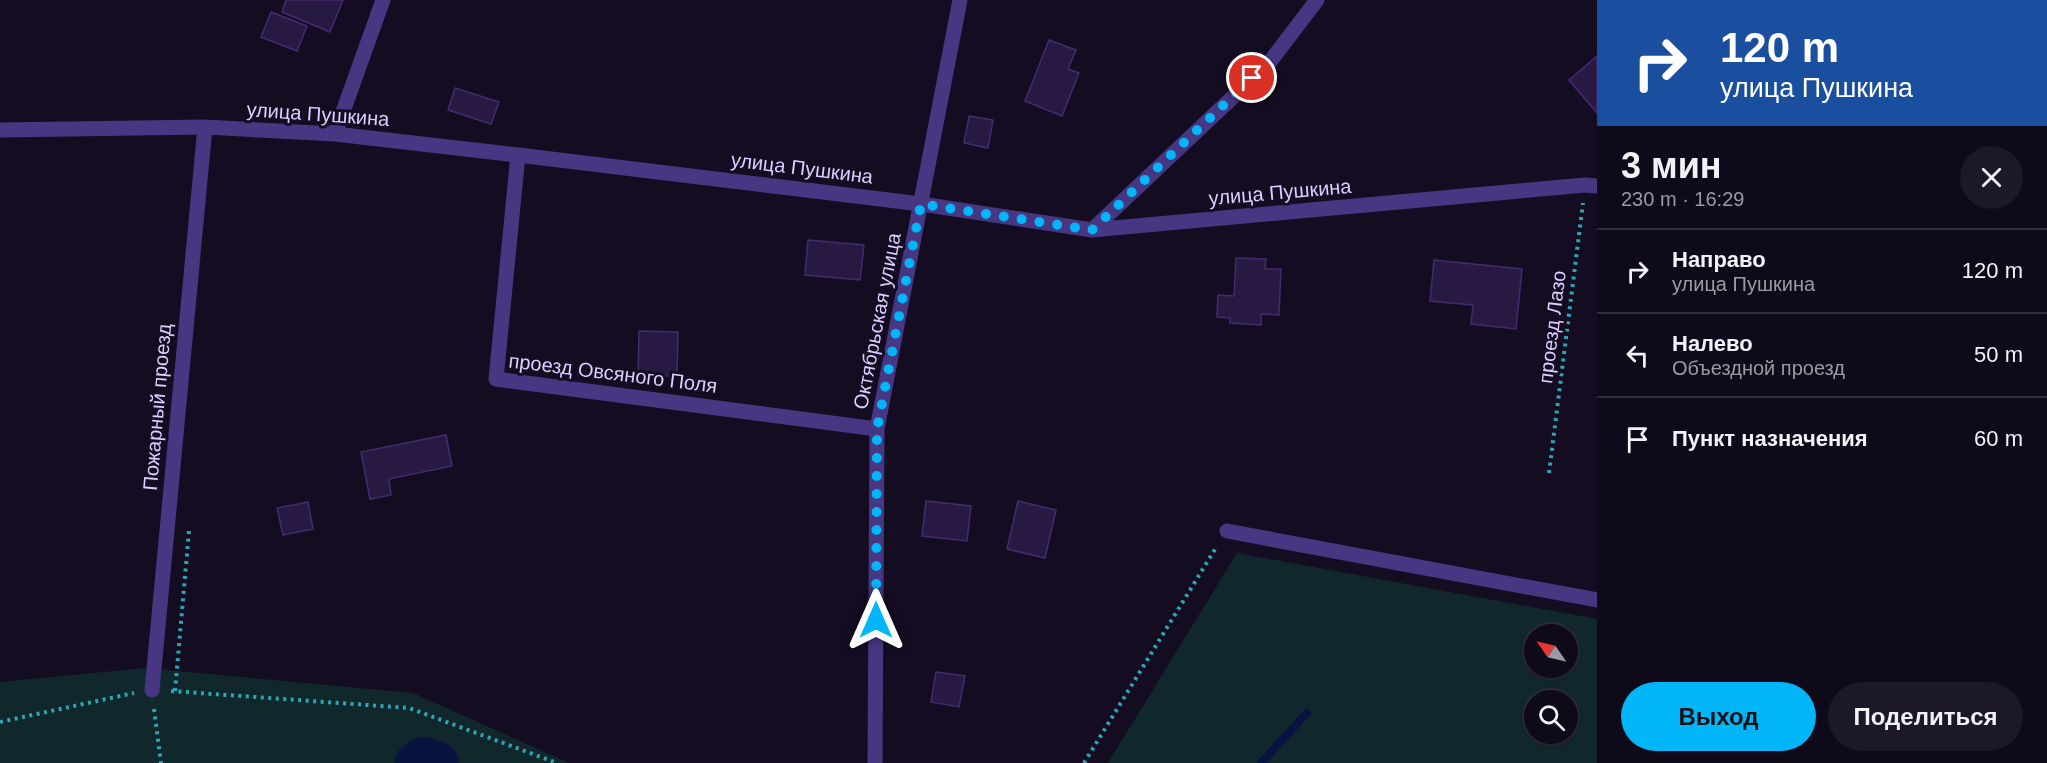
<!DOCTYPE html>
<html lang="ru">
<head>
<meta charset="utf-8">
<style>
  body { margin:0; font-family:Helvetica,sans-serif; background:#1d1827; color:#f1f3f6; height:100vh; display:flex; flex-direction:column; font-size:22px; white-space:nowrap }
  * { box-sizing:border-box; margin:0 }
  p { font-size:20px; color:#9b9aa2 }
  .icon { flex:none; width:33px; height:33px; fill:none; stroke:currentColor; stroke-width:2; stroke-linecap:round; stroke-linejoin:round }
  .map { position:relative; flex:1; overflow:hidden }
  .side { display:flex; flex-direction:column; background:#0f0a1a; width:450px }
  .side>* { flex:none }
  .top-card { background:#1a4fa0; color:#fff; overflow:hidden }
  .needle { width:39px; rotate:304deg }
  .tools { position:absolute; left:1524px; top:624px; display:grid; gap:12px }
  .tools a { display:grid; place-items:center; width:54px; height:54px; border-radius:50%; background:#0f0a1a; box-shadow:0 2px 4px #0004,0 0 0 2px #2f2b39; font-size:30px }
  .pin { position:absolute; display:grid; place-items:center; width:51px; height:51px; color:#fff; margin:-26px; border:3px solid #fff; border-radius:50%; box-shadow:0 2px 6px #0007 }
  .me { position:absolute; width:66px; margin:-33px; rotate:0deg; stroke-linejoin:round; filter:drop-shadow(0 0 4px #0008) }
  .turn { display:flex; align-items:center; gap:21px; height:126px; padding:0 24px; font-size:27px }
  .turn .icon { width:78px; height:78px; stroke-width:2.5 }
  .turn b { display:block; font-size:42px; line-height:51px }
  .round { display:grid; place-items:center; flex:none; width:63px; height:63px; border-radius:32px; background:#1d1827 }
  .head { display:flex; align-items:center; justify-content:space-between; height:102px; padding:0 24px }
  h1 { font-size:36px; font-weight:700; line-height:45px }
  .cta { display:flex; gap:12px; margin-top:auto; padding:12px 24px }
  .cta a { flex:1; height:69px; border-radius:36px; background:#00b6f9; color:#111; font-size:24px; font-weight:700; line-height:69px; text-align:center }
  .cta a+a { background:#1d1827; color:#f1f3f6 }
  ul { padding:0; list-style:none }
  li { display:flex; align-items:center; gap:18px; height:84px; padding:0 24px; border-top:2px solid #2f2b39 }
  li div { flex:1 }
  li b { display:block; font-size:22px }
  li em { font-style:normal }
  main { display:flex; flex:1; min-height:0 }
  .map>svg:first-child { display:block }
</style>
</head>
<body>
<main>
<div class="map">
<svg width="1597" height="763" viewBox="0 0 1597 763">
  <rect width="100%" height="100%" fill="#140d22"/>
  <path fill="#10282c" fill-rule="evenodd" d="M 1237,553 L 1597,619 L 1597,763 L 1108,763 ZM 1534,634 L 1568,634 L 1568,668 L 1534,668 ZM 1534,700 L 1568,700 L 1568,734 L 1534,734 Z
    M 145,668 L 413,693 L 569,763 L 0,763 L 0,682 Z"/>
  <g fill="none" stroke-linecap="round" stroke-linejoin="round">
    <path stroke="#08133f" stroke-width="8" d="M 1261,763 L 1307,713"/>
    <path stroke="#08133f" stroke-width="44" d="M 417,763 L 424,759 L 437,763"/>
  </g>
  <path fill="#281943" stroke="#442a6f" stroke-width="1.5" d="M 286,0 L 343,0 L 330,32 L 282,12 Z
    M 271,12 L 307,26 L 297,51 L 261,37 Z
    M 1049,40 L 1076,50 L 1068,69 L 1079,73 L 1062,116 L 1025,101 Z
    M 1597,56 L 1597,113 L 1569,80 Z
    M 455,88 L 499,102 L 491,124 L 448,110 Z
    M 969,116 L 993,120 L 988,148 L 964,143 Z
    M 808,240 L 864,245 L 860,280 L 805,275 Z
    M 1236,258 L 1266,259 L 1265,269 L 1281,269 L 1279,315 L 1261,314 L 1261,325 L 1230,323 L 1230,318 L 1217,317 L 1218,295 L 1234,296 Z
    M 1434,260 L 1522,269 L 1516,329 L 1471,324 L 1473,305 L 1430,301 Z
    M 639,331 L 678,332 L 677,376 L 638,376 Z
    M 446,435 L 452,466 L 389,479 L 391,495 L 370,499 L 361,452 Z
    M 926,501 L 971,506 L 967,541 L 922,536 Z
    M 1018,501 L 1056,510 L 1045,558 L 1007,549 Z
    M 308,502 L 313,529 L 283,535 L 277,508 Z
    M 936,672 L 965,676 L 959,707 L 931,702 Z"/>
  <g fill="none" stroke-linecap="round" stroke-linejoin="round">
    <path stroke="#2ca6b5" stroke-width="4" stroke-dasharray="3 4.5" stroke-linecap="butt" d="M 1549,473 L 1583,203
      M 171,691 L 409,708 L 557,763
      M 175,691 L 189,531
      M 154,709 L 161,763
      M 0,722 L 134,693
      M 1084,763 L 1217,546"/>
    <path stroke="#473782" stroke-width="15" d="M 0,130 L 205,127 L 335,134 L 518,155 L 921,204 L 1092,230 L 1585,185 L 1597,186
      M 335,134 L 383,0
      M 518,155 L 496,379 L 877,429
      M 1092,230 L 1269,63 L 1317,0
      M 1227,531 L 1597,600
      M 152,690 L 205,127
      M 875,763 L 877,429 L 960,0"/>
  </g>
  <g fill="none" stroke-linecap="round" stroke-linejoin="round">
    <path stroke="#00b6f9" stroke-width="10" stroke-dasharray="0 18" d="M 876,620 L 877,429 L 921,204 L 1092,230 L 1252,78"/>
  </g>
  <g text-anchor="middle" stroke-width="6" stroke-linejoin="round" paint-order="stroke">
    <g font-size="20" fill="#dcceff" stroke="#140d22">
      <text transform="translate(318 114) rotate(4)" y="7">улица Пушкина</text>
      <text transform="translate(802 168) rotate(7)" y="7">улица Пушкина</text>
      <text transform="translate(1280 192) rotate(-5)" y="7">улица Пушкина</text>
      <text transform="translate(877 321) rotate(-79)" y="7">Октябрьская улица</text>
      <text transform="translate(1552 327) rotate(-83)" y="7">проезд Лазо</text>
      <text transform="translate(613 373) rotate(7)" y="7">проезд Овсяного Поля</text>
      <text transform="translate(157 407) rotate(-85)" y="7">Пожарный проезд</text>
    </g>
  </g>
</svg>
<div class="tools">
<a><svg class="needle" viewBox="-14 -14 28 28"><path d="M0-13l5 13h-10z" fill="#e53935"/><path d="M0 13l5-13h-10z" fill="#9b9aa2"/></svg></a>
<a><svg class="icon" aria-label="search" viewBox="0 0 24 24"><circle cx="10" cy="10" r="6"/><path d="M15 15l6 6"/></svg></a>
</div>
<div class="pin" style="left:1252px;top:78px;background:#d93025"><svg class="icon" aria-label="arrive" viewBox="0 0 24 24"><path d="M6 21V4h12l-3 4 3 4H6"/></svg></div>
<svg class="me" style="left:876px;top:620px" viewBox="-20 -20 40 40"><path d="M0-17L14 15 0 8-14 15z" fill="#00b6f9" stroke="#fff" stroke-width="4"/></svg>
</div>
<section class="side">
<div class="top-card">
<div class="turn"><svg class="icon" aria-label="right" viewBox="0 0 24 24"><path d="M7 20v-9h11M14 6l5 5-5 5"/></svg><div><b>120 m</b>улица Пушкина</div></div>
</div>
<div class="head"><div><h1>3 мин</h1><p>230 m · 16:29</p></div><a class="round"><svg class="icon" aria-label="close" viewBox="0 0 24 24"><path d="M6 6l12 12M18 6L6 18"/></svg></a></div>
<ul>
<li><svg class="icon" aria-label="right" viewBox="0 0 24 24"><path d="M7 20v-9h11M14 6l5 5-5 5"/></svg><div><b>Направо</b><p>улица Пушкина</p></div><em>120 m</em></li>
<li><svg class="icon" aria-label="left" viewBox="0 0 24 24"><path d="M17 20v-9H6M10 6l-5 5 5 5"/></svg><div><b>Налево</b><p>Объездной проезд</p></div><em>50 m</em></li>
<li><svg class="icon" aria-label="arrive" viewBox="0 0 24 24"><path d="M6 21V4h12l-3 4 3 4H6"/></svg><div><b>Пункт назначения</b></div><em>60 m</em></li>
</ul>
<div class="cta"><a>Выход</a><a>Поделиться</a></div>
</section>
</main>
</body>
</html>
